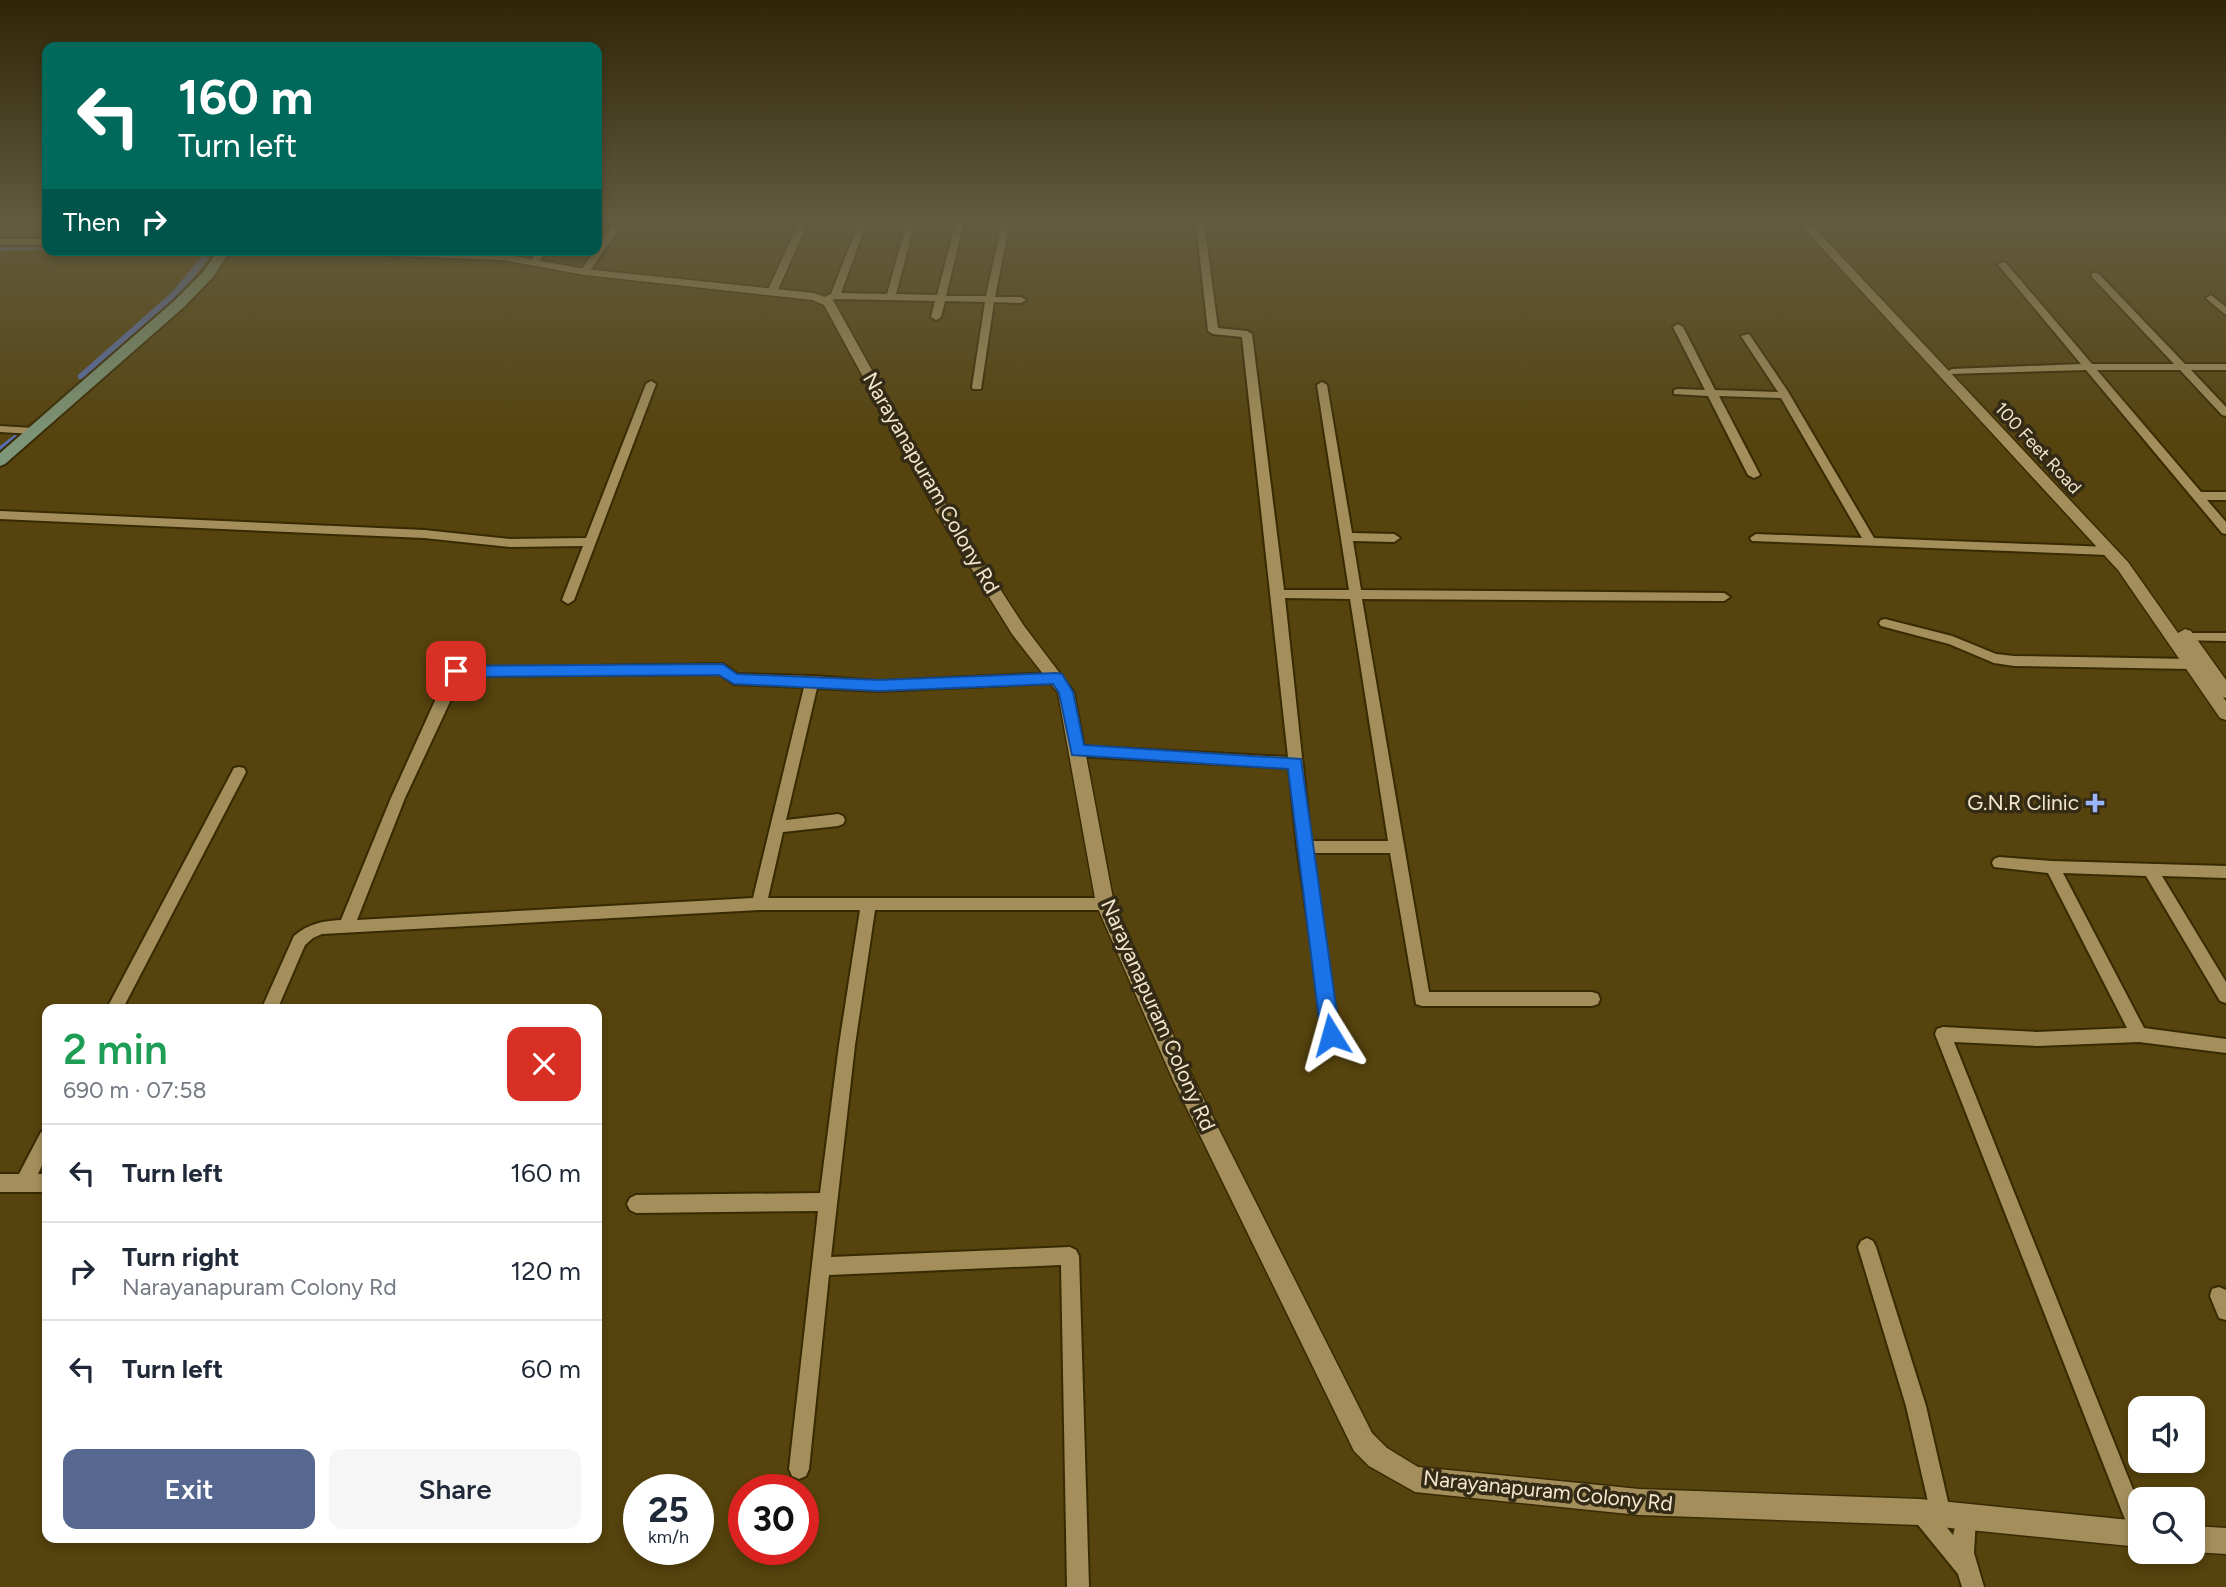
<!DOCTYPE html>
<html lang="en">
<head>
<meta charset="utf-8">
<style>
  body { margin:0; font-family:Figtree,sans-serif; background:#f6f6f7; color:#1f2937; height:100vh; display:flex; flex-direction:column; font-size:26px; white-space:nowrap }
  * { box-sizing:border-box; margin:0 }
  p { font-size:23px; color:#747a83 }
  .icon { flex:none; width:38px; height:38px; fill:none; stroke:currentColor; stroke-width:2; stroke-linecap:round; stroke-linejoin:round }
  .map { position:relative; flex:1; overflow:hidden }
  .side { position:absolute; left:42px; top:1004px; width:560px; height:539px; display:flex; flex-direction:column; background:#fff; border-radius:14px; box-shadow:0 4px 10px #0003 }
  .side>* { flex:none }
  .top-card { position:absolute; left:42px; top:42px; width:560px; height:214px; border-radius:14px; box-shadow:0 4px 10px #0003; background:#00695c; color:#fff; overflow:hidden }
  .controls { position:absolute; left:2128px; top:1396px; display:grid; gap:14px }
  .controls a { display:grid; place-items:center; width:77px; height:77px; border-radius:14px; background:#fff; box-shadow:0 4px 10px #0003; font-size:35px }
  .speed { position:absolute; left:623px; top:1474px; display:flex; gap:14px; font-size:35px; font-weight:700; text-align:center }
  .speed>* { display:grid; place-content:center; width:91px; height:91px; border-radius:50%; background:#fff; box-shadow:0 4px 10px #0003; line-height:1 }
  .speed small { font-size:18px; font-weight:400 }
  .speed .limit { border:10px solid #d22; background:#fff; color:#111 }
  .pin { position:absolute; display:grid; place-items:center; width:60px; height:60px; color:#fff; margin:-30px; border-radius:14px; box-shadow:0 4px 10px #0006 }
  .me { position:absolute; width:77px; margin:-38px; rotate:352deg; stroke-linejoin:round; filter:drop-shadow(0 0 5px #0008) }
  .turn { display:flex; align-items:center; gap:24px; height:147px; padding:0 21px; font-size:32px }
  .turn .icon { width:91px; height:91px; stroke-width:2.5 }
  .turn b { display:block; font-size:49px; line-height:60px }
  .then { display:flex; align-items:center; height:66px; padding:0 21px; background:#0003; gap:14px; font-size:26px }
  .round { display:grid; place-items:center; flex:none; width:74px; height:74px; border-radius:14px; background:#f6f6f7 }
  .headline { display:flex; align-items:center; justify-content:space-between; height:119px; padding:0 21px }
  h1 { font-size:42px; font-weight:600; line-height:52px; color:#1e9e55 }
  .button { display:flex; gap:14px; margin-top:auto; padding:14px 21px }
  .button a { flex:1; height:80px; border-radius:14px; background:#566890; color:#fff; font-size:28px; font-weight:600; line-height:80px; text-align:center }
  .button a+a { background:#f6f6f7; color:#1f2937 }
  ul { padding:0; list-style:none }
  li { display:flex; align-items:center; gap:21px; height:98px; padding:0 21px; border-top:2px solid #e0e1e3 }
  li div { flex:1 }
  li b { display:block; font-size:26px }
  li em { font-style:normal }
  .map>svg:first-child { display:block }
</style>
</head>
<body>
<div class="map">
<svg width="2226" height="1587" viewBox="0 0 2226 1587">
  <rect width="100%" height="100%" fill="#56430d"/>
  <g fill="none" stroke-linecap="round" stroke-linejoin="round">
    <path fill="#576fb1" fill-rule="evenodd" d="M 0,245 L 47,245 L 49,250 L 0,251 Z
      M 202,256 L 210,258 L 177,297 L 86,379 L 78,379 L 78,375 L 171,293 Z
      M 18,432 L 23,435 L 22,437 L 6,452 L 0,453 L 0,446 Z"/>
    <defs>
      <path id="minor" d="M 614,222 L 623,222 L 588,274 L 582,274 L 580,272 Z
        M 799,222 L 808,222 L 777,292 L 769,294 L 767,292 Z
        M 859,222 L 867,222 L 841,293 L 887,294 L 907,222 L 915,222 L 896,294 L 937,295 L 956,222 L 964,222 L 946,296 L 986,296 L 1002,222 L 1010,222 L 995,297 L 1021,297 L 1026,300 L 1021,303 L 994,302 L 981,389 L 973,389 L 972,387 L 985,302 L 945,301 L 941,317 L 936,320 L 931,317 L 935,301 L 836,299 L 822,302 L 822,298 L 831,294 Z
        M 1196,222 L 1204,222 L 1218,328 L 1247,331 L 1252,334 L 1284,590 L 1349,590 L 1317,385 L 1322,382 L 1327,385 L 1352,533 L 1394,534 L 1400,538 L 1394,542 L 1353,541 L 1361,590 L 1724,593 L 1730,597 L 1724,601 L 1362,599 L 1429,992 L 1592,992 L 1598,994 L 1600,999 L 1598,1004 L 1592,1006 L 1422,1006 L 1416,1004 L 1390,853 L 1312,853 L 1339,1035 L 1337,1040 L 1331,1042 L 1325,1040 L 1297,847 L 1289,768 L 1078,756 L 1071,751 L 1078,746 L 1288,757 L 1242,337 L 1213,334 L 1208,331 ZM 1285,598 L 1350,599 L 1388,841 L 1311,841 Z
        M 0,239 L 47,239 L 47,245 L 0,245 Z
        M 538,250 L 547,250 L 538,263 L 532,263 L 530,261 Z
        M 2003,262 L 2006,263 L 2092,364 L 2174,364 L 2092,277 L 2092,273 L 2098,273 L 2185,364 L 2226,364 L 2226,370 L 2191,370 L 2226,407 L 2226,416 L 2222,415 L 2180,370 L 2097,370 L 2201,492 L 2226,492 L 2226,500 L 2207,500 L 2226,522 L 2226,534 L 2222,533 L 2086,370 L 1948,374 L 1947,372 L 1952,369 L 2081,364 L 2000,267 L 1998,265 Z
        M 2211,295 L 2226,307 L 2226,315 L 2208,300 L 2206,298 Z
        M 1678,324 L 1683,327 L 1715,390 L 1778,392 L 1741,336 L 1749,334 L 1787,390 L 1874,538 L 2108,547 L 2114,551 L 2108,555 L 1752,541 L 1750,538 L 1756,534 L 1862,538 L 1781,398 L 1719,396 L 1760,475 L 1754,478 L 1748,475 L 1708,396 L 1674,394 L 1674,390 L 1678,389 L 1705,390 L 1673,327 Z
        M 651,381 L 656,384 L 574,600 L 568,604 L 562,600 L 583,546 L 510,547 L 424,538 L 0,519 L 0,511 L 424,530 L 510,539 L 586,538 L 646,384 Z
        M 0,426 L 33,428 L 38,431 L 33,434 L 0,432 Z
        M 1885,619 L 1952,636 L 1996,654 L 2014,656 L 2191,659 L 2197,664 L 2191,669 L 2014,666 L 1994,663 L 1949,644 L 1881,626 L 1879,623 L 1881,620 Z
        M 2178,633 L 2226,633 L 2226,641 L 2174,640 L 2172,637 L 2174,634 Z
        M 723,664 L 737,674 L 812,676 L 879,681 L 1057,673 L 1063,678 L 1057,683 L 879,691 L 817,688 L 786,820 L 838,814 L 843,816 L 845,820 L 843,824 L 838,826 L 783,832 L 768,898 L 1105,898 L 1110,900 L 1112,904 L 1110,908 L 1105,910 L 875,910 L 855,1045 L 831,1257 L 1070,1247 L 1076,1250 L 1079,1256 L 1089,1587 L 1067,1587 L 1061,1265 L 829,1275 L 809,1469 L 806,1476 L 799,1479 L 792,1476 L 789,1469 L 818,1211 L 636,1213 L 630,1210 L 627,1204 L 630,1198 L 636,1195 L 820,1193 L 839,1045 L 860,910 L 759,910 L 322,934 L 313,938 L 305,945 L 277,1010 L 261,1010 L 294,936 C 308,924 322,921 341,920 L 391,798 L 443,683 L 453,668 ZM 720,674 L 734,684 L 804,687 L 753,898 L 357,920 L 405,798 L 462,676 Z
        M 239,767 L 244,768 L 246,772 L 122,1010 L 106,1010 L 234,768 Z
        M 1999,857 L 2052,861 L 2226,866 L 2226,878 L 2162,876 L 2226,982 L 2226,1003 L 2220,1001 L 2146,876 L 2063,873 L 2144,1028 L 2226,1039 L 2226,1053 L 2139,1042 L 2037,1046 L 1954,1042 L 2140,1507 L 2140,1542 L 2133,1539 L 2130,1532 L 1935,1034 L 1937,1029 L 1943,1027 L 2037,1032 L 2127,1028 L 2048,873 L 1994,867 L 1992,863 L 1994,859 Z
        M 47,1130 L 47,1155 L 38,1174 L 47,1174 L 47,1192 L 0,1192 L 0,1174 L 19,1174 L 41,1132 Z
        M 1867,1238 L 1873,1241 L 1876,1247 L 1926,1406 L 1951,1515 L 1948,1522 L 1944,1524 L 1953,1535 L 1959,1511 L 1966,1508 L 1973,1511 L 1976,1518 L 1974,1553 L 1984,1587 L 1962,1587 L 1958,1574 L 1914,1520 L 1911,1513 L 1914,1506 L 1921,1503 L 1929,1506 L 1906,1406 L 1858,1247 L 1861,1241 Z
        M 2219,1287 L 2226,1290 L 2226,1320 L 2219,1318 L 2210,1296 L 2212,1289 Z"/>
      <path id="tertiary" d="M 1798,222 L 1809,222 L 2128,562 L 2178,633 L 2185,629 L 2191,631 L 2226,680 L 2226,698 L 2223,697 L 2226,701 L 2226,720 L 2220,718 L 2118,570 Z
        M 314,250 L 502,254 L 585,269 L 814,293 L 833,300 L 951,513 L 1024,626 L 1074,692 L 1114,904 L 1187,1066 L 1372,1433 L 1387,1448 L 1418,1467 L 1639,1489 L 1920,1499 L 2140,1521 L 2140,1547 L 1920,1525 L 1639,1515 L 1415,1492 L 1369,1466 L 1354,1451 L 1173,1080 L 1096,904 L 1058,693 L 1012,634 L 937,513 L 824,305 L 812,300 L 585,275 L 502,260 L 320,253 Z
        M 2193,1526 L 2226,1528 L 2226,1554 L 2193,1552 Z"/>
      <path id="secondary" d="M 218,250 L 230,250 L 214,276 L 184,307 L 5,464 L 0,466 L 0,453 L 174,301 L 204,271 Z"/>
    </defs>
    <use href="#minor" stroke="#382a02" stroke-width="4"/>
    <use href="#tertiary" stroke="#382a02" stroke-width="3"/>
    <use href="#secondary" stroke="#382a02" stroke-width="4"/>
    <use href="#minor" fill="#a48f5c" fill-rule="evenodd"/>
    <use href="#tertiary" fill="#a48f5c" fill-rule="evenodd"/>
    <use href="#secondary" fill="#7d9677" fill-rule="evenodd"/>
  </g>
  <linearGradient id="sky" x2="0" y2="1"><stop stop-color="#2f2507"/><stop offset="0.5" stop-color="#625b40"/><stop offset="1" stop-color="#625b40" stop-opacity="0"/></linearGradient>
  <rect width="2226" height="444" fill="url(#sky)"/>
  <path fill="#1a73e8" stroke="#114b97" stroke-width="2" d="M 723,664 L 737,674 L 879,680 L 1057,673 L 1062,674 L 1073,692 L 1084,745 L 1301,759 L 1340,1035 L 1337,1041 L 1331,1044 L 1324,1041 L 1321,1035 L 1288,769 L 1072,755 L 1059,693 L 1053,684 L 879,691 L 734,684 L 719,675 L 456,677 L 449,671 L 456,666 Z"/>
  <path fill="#99b5fd" stroke="#342b16" stroke-width="2.5" d="M2091.5 792.5h7v7h7v7h-7v7h-7v-7h-7v-7h7z"/>
  <g text-anchor="middle" stroke-width="7" stroke-linejoin="round" paint-order="stroke">
    <g font-size="18" fill="#f2e7cd" stroke="#342b16">
      <text transform="translate(2038 448) rotate(47)" y="6">100 Feet Road</text>
    </g>
    <g font-size="21" fill="#f2e7cd" stroke="#342b16">
      <text transform="translate(931 483) rotate(60)" y="7">Narayanapuram Colony Rd</text>
      <text transform="translate(1158 1015) rotate(66)" y="7">Narayanapuram Colony Rd</text>
      <text transform="translate(1548 1491) rotate(6)" y="7">Narayanapuram Colony Rd</text>
    </g>
    <g font-size="21" fill="#f2e7cd" stroke="#342b16" text-anchor="end">
      <text x="2079" y="810">G.N.R Clinic</text>
    </g>
  </g>
</svg>
<div class="controls">
<a><svg class="icon" aria-label="sound" viewBox="0 0 24 24"><path d="M4 9h4l5-4v14l-5-4H4zM17 9q2 3 0 6"/></svg></a>
<a><svg class="icon" aria-label="search" viewBox="0 0 24 24"><circle cx="10" cy="10" r="6"/><path d="M15 15l6 6"/></svg></a>
</div>
<div class="speed"><div>25<small>km/h</small></div><div class="limit">30</div></div>
<div class="pin" style="left:456px;top:671px;background:#d93025"><svg class="icon" aria-label="arrive" viewBox="0 0 24 24"><path d="M6 21V4h12l-3 4 3 4H6"/></svg></div>
<svg class="me" style="left:1331px;top:1035px" viewBox="-20 -20 40 40"><path d="M0-17L14 15 0 8-14 15z" fill="#1a73e8" stroke="#fff" stroke-width="4"/></svg>
<div class="top-card">
<div class="turn"><svg class="icon" aria-label="left" viewBox="0 0 24 24"><path d="M17 20v-9H6M10 6l-5 5 5 5"/></svg><div><b>160 m</b>Turn left</div></div>
<div class="then">Then<svg class="icon" aria-label="right" viewBox="0 0 24 24"><path d="M7 20v-9h11M14 6l5 5-5 5"/></svg></div>
</div>
<section class="side">
<div class="headline"><div><h1>2 min</h1><p>690 m · 07:58</p></div><a class="round" style="background:#d93025;color:#fff"><svg class="icon" aria-label="close" viewBox="0 0 24 24"><path d="M6 6l12 12M18 6L6 18"/></svg></a></div>
<ul>
<li><svg class="icon" aria-label="left" viewBox="0 0 24 24"><path d="M17 20v-9H6M10 6l-5 5 5 5"/></svg><div><b>Turn left</b></div><em>160 m</em></li>
<li><svg class="icon" aria-label="right" viewBox="0 0 24 24"><path d="M7 20v-9h11M14 6l5 5-5 5"/></svg><div><b>Turn right</b><p>Narayanapuram Colony Rd</p></div><em>120 m</em></li>
<li><svg class="icon" aria-label="left" viewBox="0 0 24 24"><path d="M17 20v-9H6M10 6l-5 5 5 5"/></svg><div><b>Turn left</b></div><em>60 m</em></li>
</ul>
<div class="button"><a>Exit</a><a>Share</a></div>
</section>
</div>
</body>
</html>
